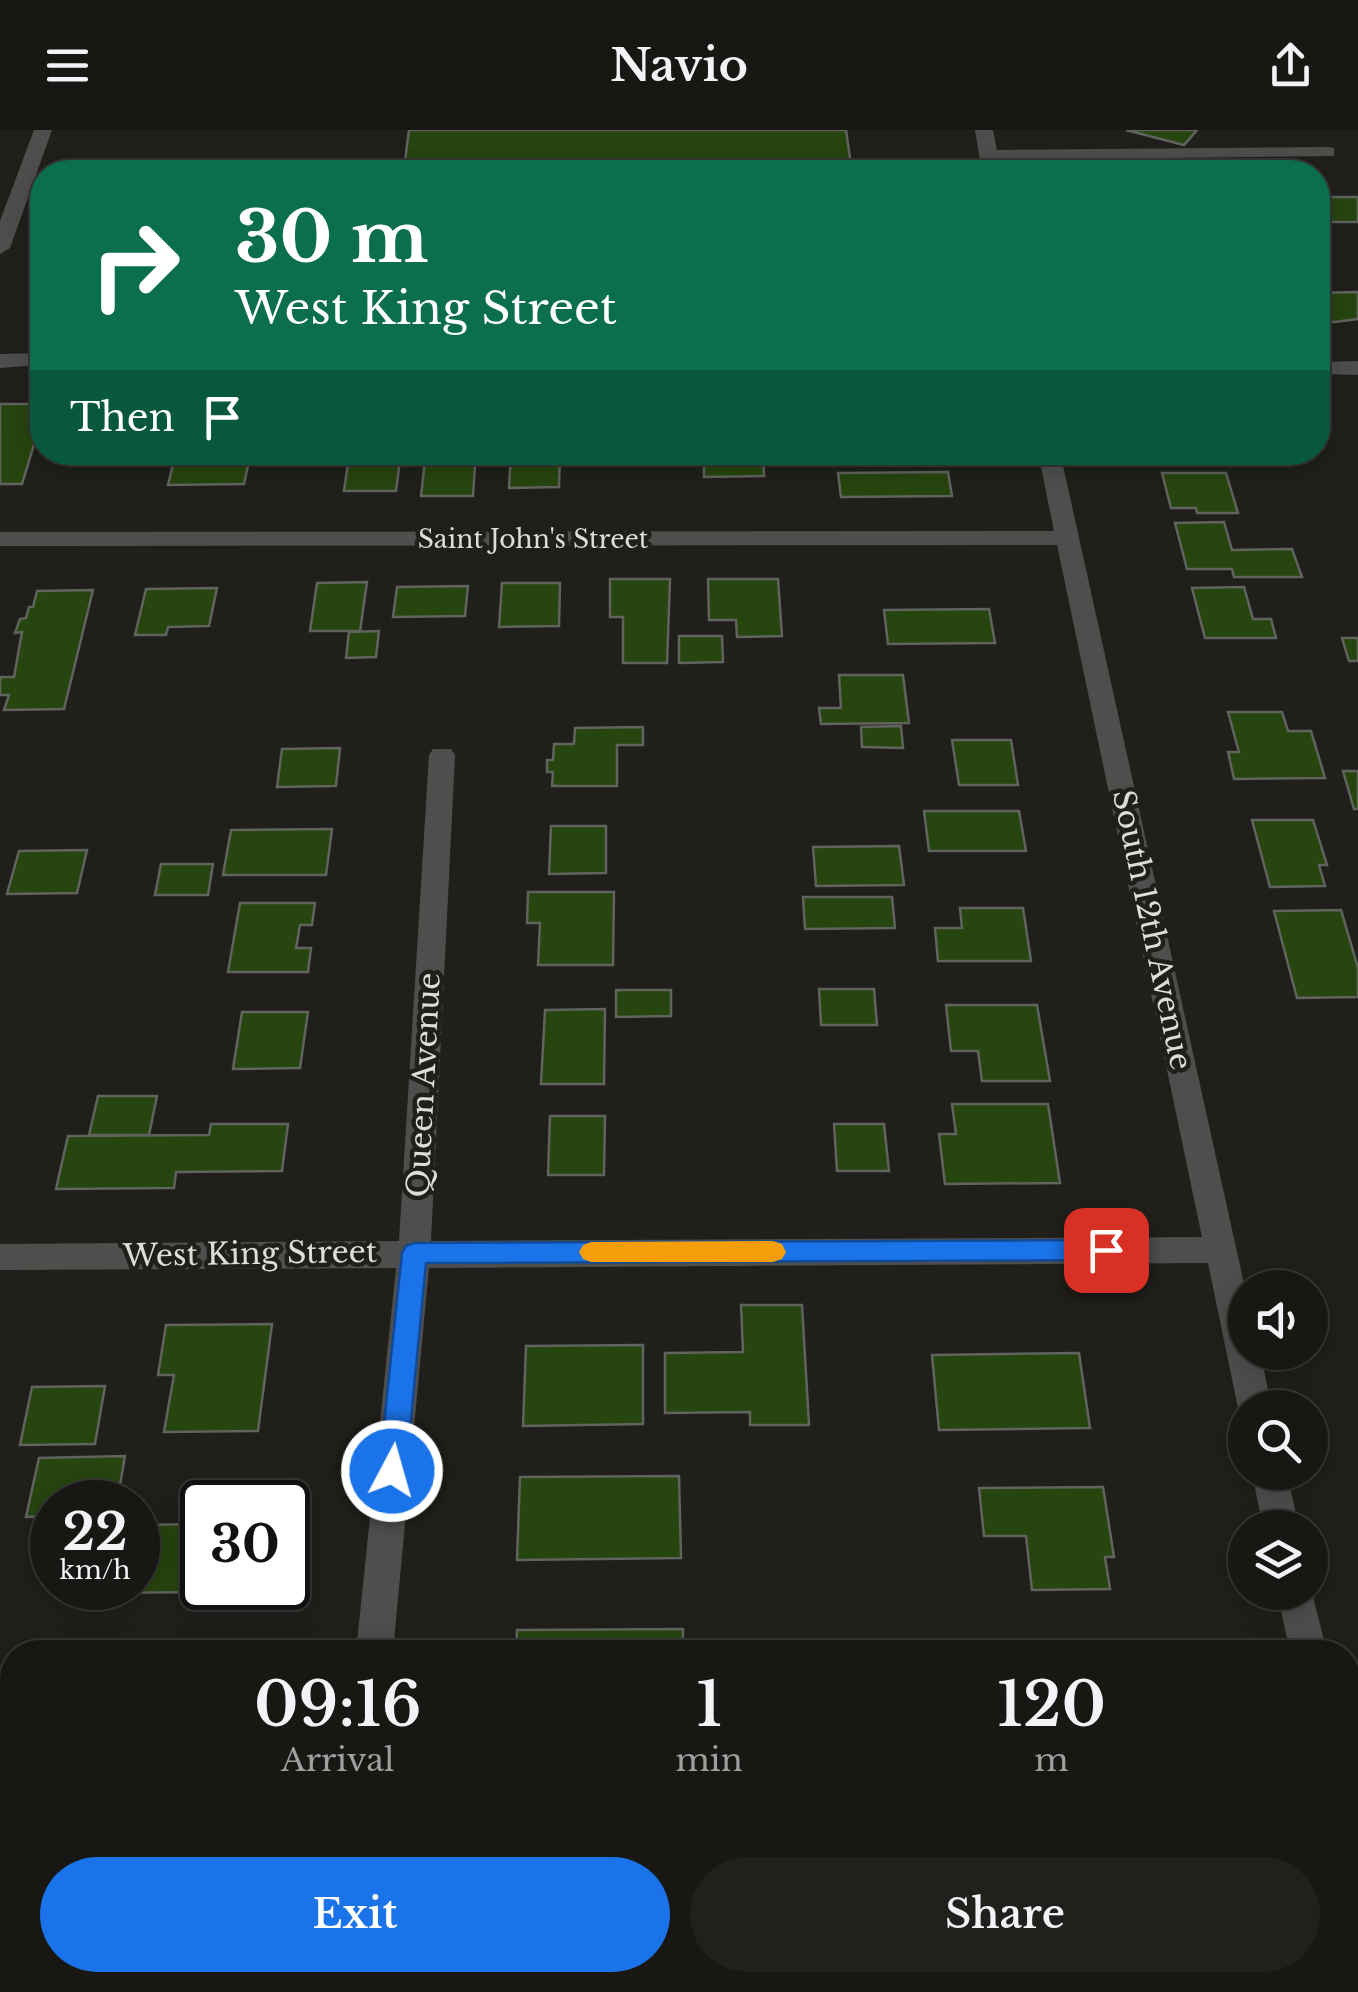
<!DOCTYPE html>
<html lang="en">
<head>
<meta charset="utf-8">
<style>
  body { margin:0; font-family:"Libre Baskerville",serif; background:#21201d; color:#f1f3f6; height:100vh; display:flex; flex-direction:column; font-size:38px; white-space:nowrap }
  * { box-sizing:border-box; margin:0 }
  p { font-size:32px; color:#9f9fa0 }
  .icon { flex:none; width:55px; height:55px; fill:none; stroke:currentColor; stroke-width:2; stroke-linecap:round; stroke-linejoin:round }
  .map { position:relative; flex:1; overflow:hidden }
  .sheet { position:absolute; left:0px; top:1510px; width:1360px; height:352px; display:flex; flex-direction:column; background:#181714; border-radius:40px 40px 0 0; box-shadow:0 5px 25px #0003,0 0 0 2px #363634 }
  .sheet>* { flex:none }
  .banner { position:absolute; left:30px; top:30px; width:1300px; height:305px; border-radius:40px; box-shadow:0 5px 25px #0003,0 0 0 2px #363634; background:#0b6e4f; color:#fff; overflow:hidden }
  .controls { position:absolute; left:1228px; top:1140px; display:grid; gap:20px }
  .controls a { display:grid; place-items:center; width:100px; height:100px; border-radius:50%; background:#181714; box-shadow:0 5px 25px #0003,0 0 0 2px #363634; font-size:50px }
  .speed { position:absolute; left:30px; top:1350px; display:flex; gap:20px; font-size:50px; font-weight:700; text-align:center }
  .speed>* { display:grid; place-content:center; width:130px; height:130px; border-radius:50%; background:#181714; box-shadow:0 5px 25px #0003,0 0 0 2px #363634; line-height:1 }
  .speed small { font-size:25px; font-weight:400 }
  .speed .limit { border:5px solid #111; border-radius:15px; background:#fff; color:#111 }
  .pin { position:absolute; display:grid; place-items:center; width:85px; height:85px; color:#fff; margin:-42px; border-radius:20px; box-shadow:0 5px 15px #0006 }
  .me { position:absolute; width:110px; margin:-55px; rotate:6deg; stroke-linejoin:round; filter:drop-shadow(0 0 8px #0008) }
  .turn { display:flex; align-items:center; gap:35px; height:210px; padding:0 40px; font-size:45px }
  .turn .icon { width:130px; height:130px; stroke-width:2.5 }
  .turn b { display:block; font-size:70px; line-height:85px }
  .then { display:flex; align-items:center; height:95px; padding:0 40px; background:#0003; gap:20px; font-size:38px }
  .eta { display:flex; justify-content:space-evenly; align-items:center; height:170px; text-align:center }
  .eta b { font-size:60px; font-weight:600; line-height:70px }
  .cta { display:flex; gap:20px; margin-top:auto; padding:20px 40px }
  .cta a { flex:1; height:115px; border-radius:60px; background:#1a73e8; color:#fff; font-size:40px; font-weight:600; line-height:115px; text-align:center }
  .cta a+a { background:#21201d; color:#f1f3f6 }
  header { display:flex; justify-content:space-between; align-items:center; height:130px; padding:0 40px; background:#181714; font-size:45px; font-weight:600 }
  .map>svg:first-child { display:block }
</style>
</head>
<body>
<header><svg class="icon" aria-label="menu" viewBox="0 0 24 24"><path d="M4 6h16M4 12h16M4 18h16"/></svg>Navio<svg class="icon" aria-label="share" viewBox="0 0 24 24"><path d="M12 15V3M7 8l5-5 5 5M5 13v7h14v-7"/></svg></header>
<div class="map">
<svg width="1358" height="1862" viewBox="0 0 1358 1862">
  <rect width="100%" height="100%" fill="#201f1b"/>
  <path fill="#27450f" stroke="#60635e" stroke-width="2.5" d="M 409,0 L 846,0 L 852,42 L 711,42 L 711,35 L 448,37 L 447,42 L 134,42 L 137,33 L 405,31 Z
    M 1126,0 L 1197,0 L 1184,15 Z
    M 1318,67 L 1358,67 L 1358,92 L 1318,92 Z
    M 1358,162 L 1358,189 L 1318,194 L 1318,163 Z
    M 0,274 L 42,274 L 42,288 L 22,354 L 0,354 Z
    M 196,322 L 251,322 L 244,354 L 168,355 L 175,326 L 195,326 Z
    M 284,322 L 350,322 L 349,328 L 283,328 Z
    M 371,322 L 401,322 L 396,361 L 344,361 L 349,326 L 371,326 Z
    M 511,322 L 560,322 L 559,357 L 509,358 Z
    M 704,322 L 763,322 L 764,346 L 704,347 Z
    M 454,329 L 453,335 L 475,335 L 473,366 L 421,366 L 425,330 Z
    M 948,342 L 952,366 L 841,367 L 838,343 Z
    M 1162,343 L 1226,343 L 1238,383 L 1197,383 L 1196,378 L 1171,378 Z
    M 1224,392 L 1232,420 L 1292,419 L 1302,447 L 1234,447 L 1232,439 L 1187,439 L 1175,393 Z
    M 610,449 L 670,449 L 667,533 L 623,533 L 623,487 L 610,487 Z
    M 708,449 L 778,449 L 782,506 L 737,507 L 736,490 L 709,490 Z
    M 367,452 L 360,501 L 310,501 L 317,453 Z
    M 502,453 L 560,453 L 559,496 L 499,497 Z
    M 468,456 L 465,486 L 393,487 L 397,457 Z
    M 1244,457 L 1253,489 L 1271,489 L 1276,508 L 1205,508 L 1192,458 Z
    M 217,458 L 209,496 L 168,497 L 166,505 L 135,505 L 146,459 Z
    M 93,460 L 64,579 L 4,580 L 9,565 L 0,565 L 0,551 L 1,547 L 14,547 L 22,502 L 15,503 L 20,489 L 26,488 L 29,477 L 33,477 L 37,461 Z
    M 989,479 L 995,513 L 888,514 L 884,480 Z
    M 379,501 L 376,527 L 346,528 L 349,502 Z
    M 679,506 L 722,506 L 723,532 L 679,533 Z
    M 1342,508 L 1358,508 L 1358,531 L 1349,531 Z
    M 839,545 L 903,545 L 909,593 L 821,594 L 819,578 L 841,578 Z
    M 1228,582 L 1282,582 L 1288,601 L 1311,601 L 1325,648 L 1234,649 L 1228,622 L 1239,622 Z
    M 901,596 L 903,618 L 862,617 L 861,597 Z
    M 643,597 L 643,615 L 617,615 L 617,656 L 552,656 L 553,642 L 547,642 L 547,630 L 553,630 L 554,614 L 574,614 L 575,598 Z
    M 952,610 L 1011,610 L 1018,655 L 959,655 Z
    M 340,618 L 336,656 L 277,657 L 282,619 Z
    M 1343,641 L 1358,641 L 1358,679 L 1354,679 Z
    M 924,681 L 1019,681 L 1026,721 L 929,721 Z
    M 1252,690 L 1313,690 L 1327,735 L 1319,735 L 1325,756 L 1270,757 Z
    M 551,696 L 606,696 L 606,743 L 549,744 Z
    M 332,699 L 326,745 L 223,745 L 231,700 Z
    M 899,716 L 904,755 L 816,756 L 813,717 Z
    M 87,720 L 77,763 L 7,764 L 19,721 Z
    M 161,734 L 213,734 L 208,765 L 155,765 Z
    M 528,762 L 614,762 L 613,835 L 538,835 L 540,793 L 527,793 Z
    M 803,767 L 892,767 L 895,798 L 805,799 Z
    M 240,773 L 315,773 L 312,795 L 300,795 L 296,818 L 311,818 L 308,842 L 228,842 Z
    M 960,778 L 1023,778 L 1031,831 L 938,831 L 935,798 L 962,798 Z
    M 1341,780 L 1358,838 L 1358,867 L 1297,868 L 1274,781 Z
    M 819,859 L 874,859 L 877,895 L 821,895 Z
    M 616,860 L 671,860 L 671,886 L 616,887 Z
    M 946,875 L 1037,875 L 1050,951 L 982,951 L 978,921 L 951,921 Z
    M 605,879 L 604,954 L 541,954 L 545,880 Z
    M 242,882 L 308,882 L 300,938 L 233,939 Z
    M 98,966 L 157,966 L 149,1005 L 89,1005 Z
    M 952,974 L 1048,974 L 1060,1053 L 945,1054 L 939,1004 L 956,1004 Z
    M 550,986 L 605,986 L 604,1045 L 548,1045 Z
    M 211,994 L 288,994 L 282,1041 L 176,1042 L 174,1058 L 56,1059 L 68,1006 L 209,1005 Z
    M 834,994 L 884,994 L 889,1041 L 837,1041 Z
    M 741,1175 L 802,1175 L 809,1295 L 750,1295 L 750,1282 L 665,1283 L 665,1223 L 743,1222 Z
    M 272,1194 L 258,1301 L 164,1302 L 174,1245 L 158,1245 L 166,1195 Z
    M 643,1215 L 643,1294 L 523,1296 L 526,1216 Z
    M 1079,1223 L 1090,1298 L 939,1300 L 932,1225 Z
    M 105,1256 L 95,1314 L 20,1315 L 32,1257 Z
    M 125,1326 L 117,1372 L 52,1372 L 52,1386 L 26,1387 L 39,1328 Z
    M 679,1346 L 681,1428 L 517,1430 L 520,1347 Z
    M 1103,1357 L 1114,1427 L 1105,1427 L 1110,1459 L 1032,1460 L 1026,1406 L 984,1406 L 979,1358 Z
    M 202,1394 L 202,1458 L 223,1458 L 222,1462 L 79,1463 L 80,1458 L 138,1458 L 138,1395 Z
    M 683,1499 L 683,1522 L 516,1522 L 517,1500 Z
    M 176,1511 L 174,1522 L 106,1522 L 108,1512 Z
    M 1122,1513 L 1123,1522 L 983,1522 L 982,1515 Z
    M 0,1682 L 12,1682 L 12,1744 L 0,1744 Z"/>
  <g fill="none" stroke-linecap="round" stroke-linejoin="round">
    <path fill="#504e4c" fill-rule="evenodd" d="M 1328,17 L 1334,18 L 1334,26 L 989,30 L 980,25 L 989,20 Z"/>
    <path fill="#504e4c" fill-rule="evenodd" d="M 34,0 L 52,0 L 10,118 L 0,124 L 0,91 Z
      M 975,0 L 993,0 L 1001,42 L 982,42 Z
      M 42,223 L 42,235 L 0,238 L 0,224 Z
      M 1358,231 L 1358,245 L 1318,244 L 1318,232 Z
      M 1038,322 L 1060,322 L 1245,1158 L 1245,1222 L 1260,1222 L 1272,1278 L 1245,1278 L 1245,1289 L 1238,1278 L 1208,1133 L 429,1138 L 393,1522 L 356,1522 L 396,1138 L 0,1140 L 0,1114 L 399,1111 L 429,625 L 433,619 L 451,619 L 455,625 L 431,1111 L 1202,1107 L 1057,415 L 0,416 L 0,402 L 1054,401 Z
      M 1252,1342 L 1287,1342 L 1299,1398 L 1263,1398 Z
      M 1310,1455 L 1327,1522 L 1290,1522 L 1277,1462 L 1310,1462 Z
      M 1348,1685 L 1358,1690 L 1358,1773 L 1348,1769 Z
      M 321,1850 L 361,1850 L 361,1862 L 319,1862 Z"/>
  </g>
  <path fill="#1a73e8" stroke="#114b97" stroke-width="2.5" d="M 1106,1110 L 1114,1113 L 1118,1120 L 1114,1127 L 1106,1130 L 426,1133 L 406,1341 L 402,1349 L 392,1353 L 383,1349 L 379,1341 L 402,1123 L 406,1116 L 414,1113 Z"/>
  <path fill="#f59e0b" d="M 773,1111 L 782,1114 L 786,1122 L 782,1129 L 773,1132 L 591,1132 L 583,1129 L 579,1122 L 583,1115 L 591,1112 Z"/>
  <g text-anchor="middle" stroke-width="9" stroke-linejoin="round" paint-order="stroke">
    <g font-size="25" fill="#ddddd9" stroke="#201f1b">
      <text x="533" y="418">Saint John's Street</text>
    </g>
    <g font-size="30" fill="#ddddd9" stroke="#201f1b">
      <text transform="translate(1152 800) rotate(78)" y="10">South 12th Avenue</text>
      <text transform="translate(424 955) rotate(-87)" y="10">Queen Avenue</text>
      <text transform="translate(250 1124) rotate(-1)" y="10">West King Street</text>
    </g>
  </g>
</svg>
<div class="controls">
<a><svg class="icon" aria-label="sound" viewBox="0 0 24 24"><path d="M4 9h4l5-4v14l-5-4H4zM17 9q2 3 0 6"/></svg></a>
<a><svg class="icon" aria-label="search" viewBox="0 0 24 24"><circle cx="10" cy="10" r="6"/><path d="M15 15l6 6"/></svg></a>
<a><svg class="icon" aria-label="layers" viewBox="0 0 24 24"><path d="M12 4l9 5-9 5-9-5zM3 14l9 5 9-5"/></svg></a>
</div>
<div class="speed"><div>22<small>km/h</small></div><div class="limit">30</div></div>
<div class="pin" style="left:1106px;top:1120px;background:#d93025"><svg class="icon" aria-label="arrive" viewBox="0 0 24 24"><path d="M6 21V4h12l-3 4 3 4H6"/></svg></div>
<svg class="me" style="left:392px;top:1341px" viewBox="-20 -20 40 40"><circle r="17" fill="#1a73e8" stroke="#fff" stroke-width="3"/><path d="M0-11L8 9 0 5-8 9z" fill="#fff"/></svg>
<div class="banner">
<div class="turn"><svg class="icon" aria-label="right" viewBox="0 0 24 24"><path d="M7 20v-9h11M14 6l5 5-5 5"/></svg><div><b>30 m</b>West King Street</div></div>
<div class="then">Then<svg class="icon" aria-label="arrive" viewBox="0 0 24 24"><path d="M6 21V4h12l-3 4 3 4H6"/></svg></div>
</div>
<section class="sheet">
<div class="eta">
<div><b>09:16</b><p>Arrival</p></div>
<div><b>1</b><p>min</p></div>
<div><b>120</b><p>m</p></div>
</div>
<div class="cta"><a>Exit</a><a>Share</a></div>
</section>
</div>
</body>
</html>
